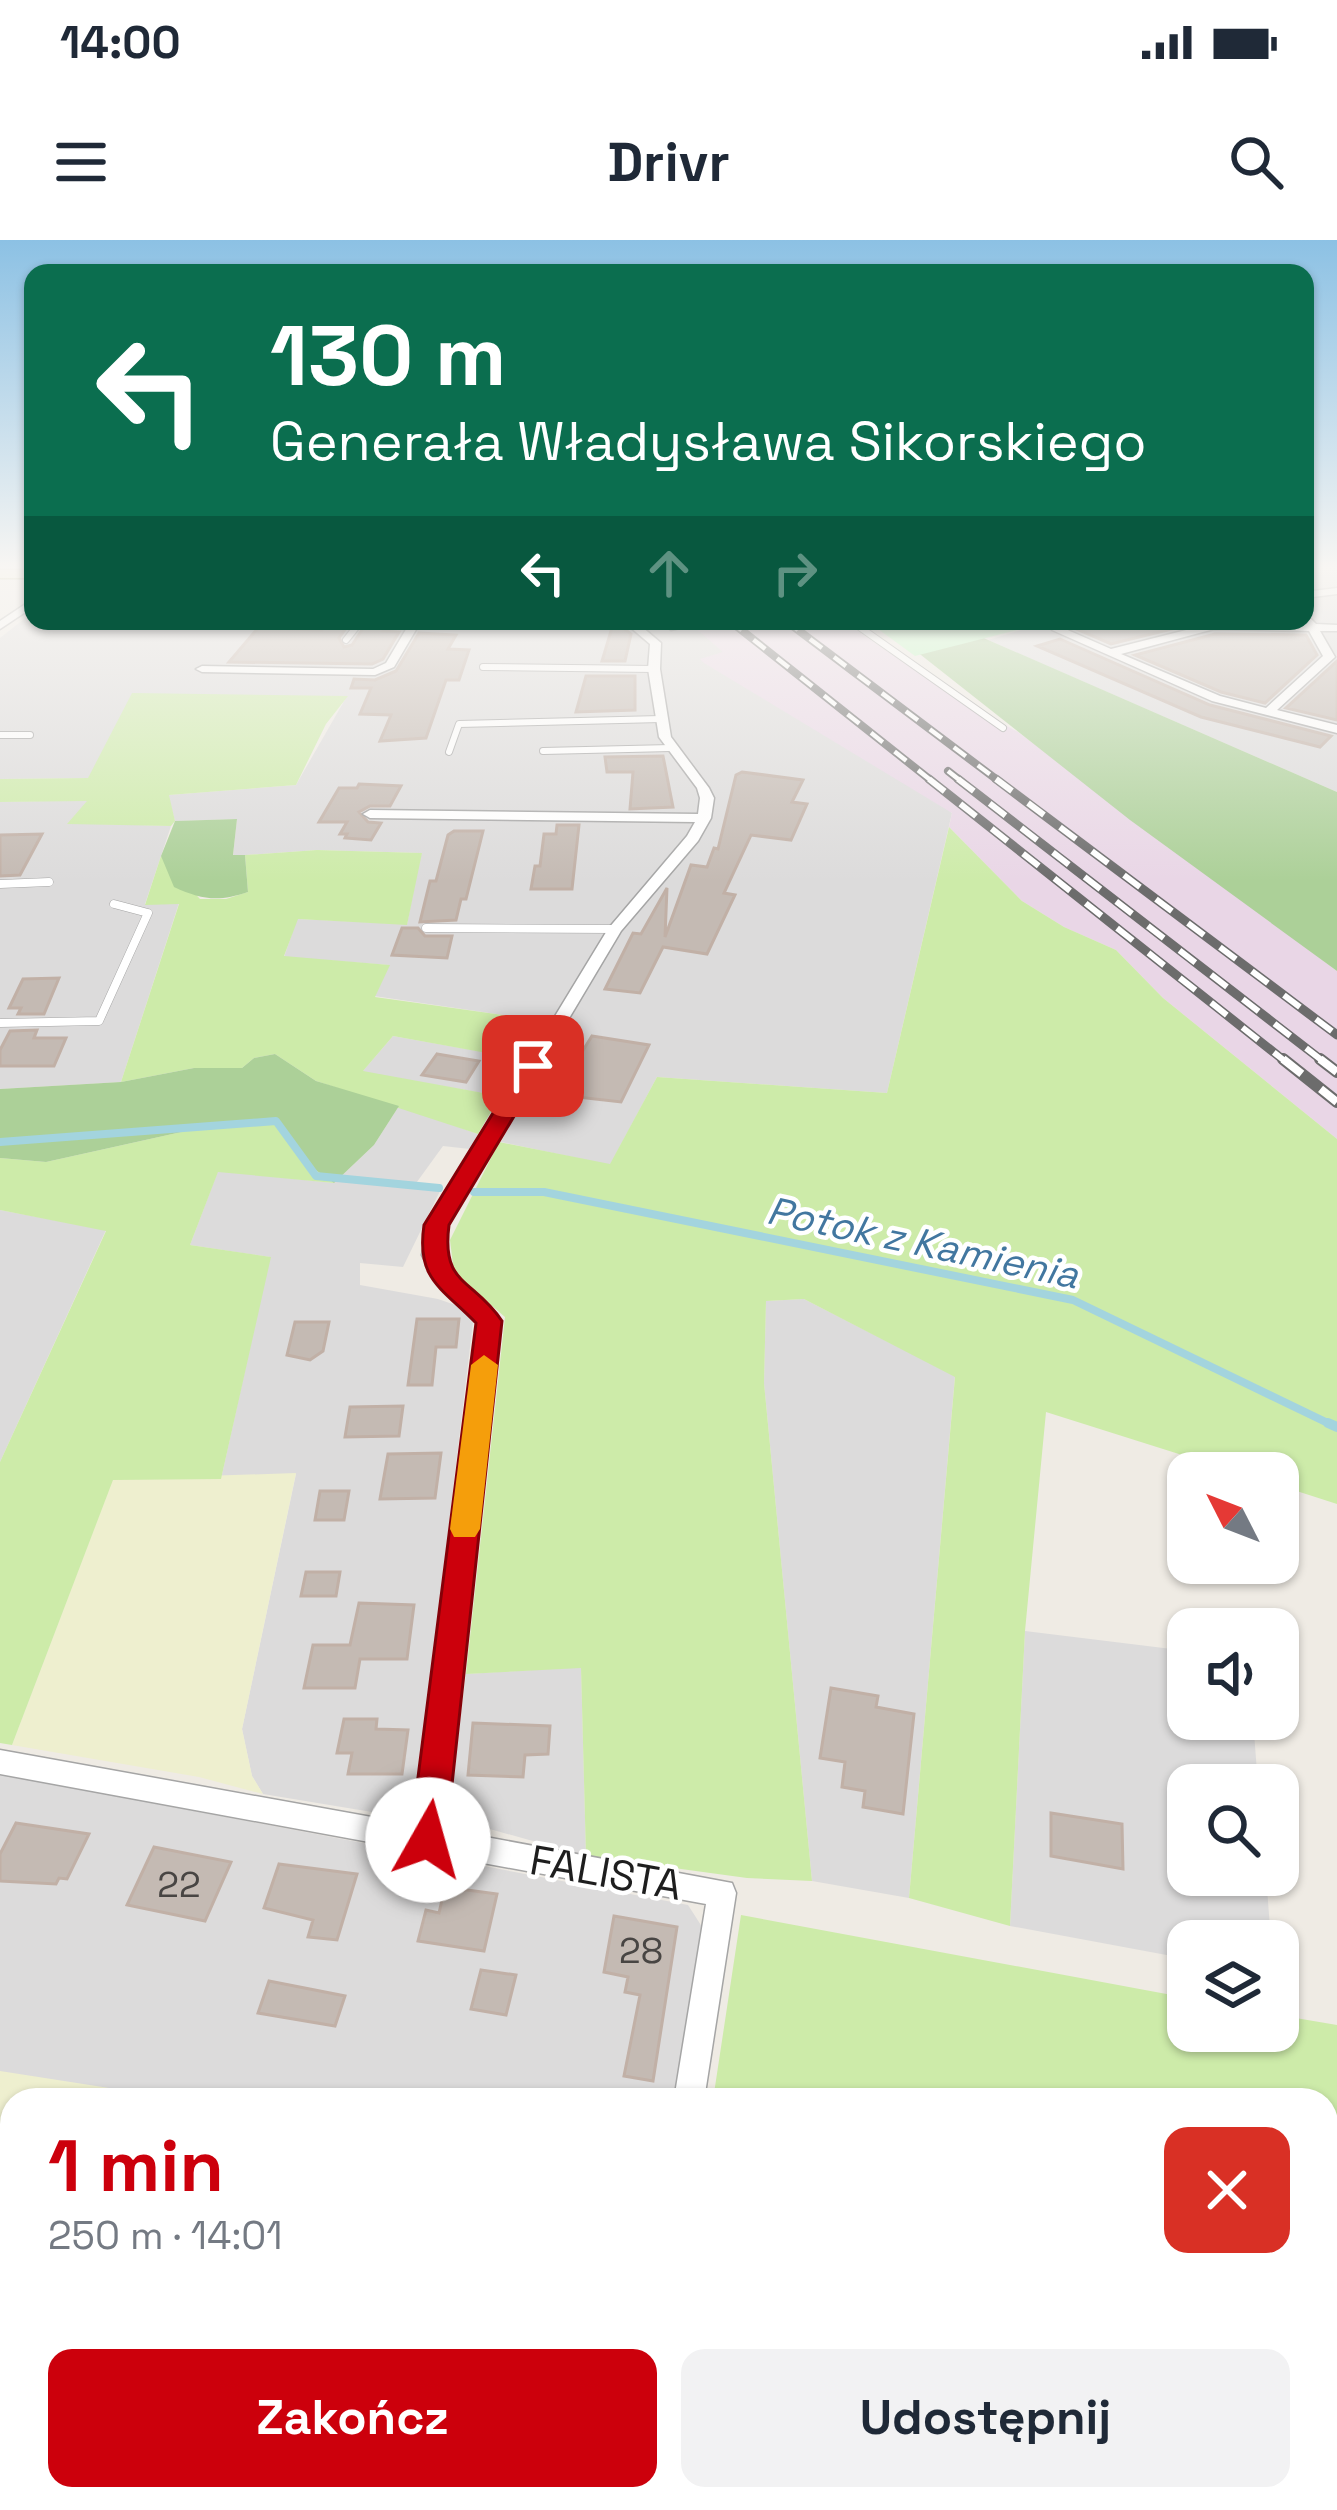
<!DOCTYPE html>
<html lang="pl">
<head>
<meta charset="utf-8">
<style>
  body { margin:0; font-family:"Space Grotesk",sans-serif; background:#f2f2f3; color:#1f2937; height:100vh; display:flex; flex-direction:column; font-size:45px; white-space:nowrap }
  * { box-sizing:border-box; margin:0 }
  p { font-size:39px; color:#747a83 }
  .icon { flex:none; width:66px; height:66px; fill:none; stroke:currentColor; stroke-width:2; stroke-linecap:round; stroke-linejoin:round }
  .map { position:relative; flex:1; overflow:hidden }
  .details { position:absolute; left:0px; top:1848px; width:1338px; height:423px; display:flex; flex-direction:column; background:#fff; border-radius:36px 36px 0 0; box-shadow:0 3px 9px #0004 }
  .details>* { flex:none }
  .top-card { position:absolute; left:24px; top:24px; width:1290px; height:366px; border-radius:24px; box-shadow:0 3px 9px #0004; background:#0b6e4f; color:#fff; overflow:hidden }
  .needle { width:78px; rotate:312deg }
  .buttons { position:absolute; left:1167px; top:1212px; display:grid; gap:24px }
  .buttons a { display:grid; place-items:center; width:132px; height:132px; border-radius:24px; background:#fff; box-shadow:0 3px 9px #0004; font-size:60px }
  .pin { position:absolute; display:grid; place-items:center; width:102px; height:102px; color:#fff; margin:-51px; border-radius:24px; box-shadow:0 6px 18px #0006 }
  .me { position:absolute; width:132px; margin:-66px; rotate:7deg; stroke-linejoin:round; filter:drop-shadow(0 0 9px #0008) }
  .turn { display:flex; align-items:center; gap:42px; height:252px; padding:0 48px; font-size:54px }
  .turn .icon { width:156px; height:156px; stroke-width:2.5 }
  .turn b { display:block; font-size:84px; line-height:102px }
  .lanes { display:flex; align-items:center; height:114px; padding:0 48px; background:#0003; justify-content:center; gap:60px; direction:ltr }
  .lanes .off { opacity:.35 }
  .round { display:grid; place-items:center; flex:none; width:126px; height:126px; border-radius:24px; background:#f2f2f3 }
  .overview { display:flex; align-items:center; justify-content:space-between; height:204px; padding:0 48px }
  h1 { font-size:72px; font-weight:800; line-height:90px; color:#cc000c }
  .button { display:flex; gap:24px; margin-top:auto; padding:24px 48px }
  .button a { flex:1; height:138px; border-radius:24px; background:#cc000c; color:#fff; font-size:48px; font-weight:800; line-height:138px; text-align:center }
  .button a+a { background:#f2f2f3; color:#1f2937 }
  .status { display:flex; justify-content:space-between; align-items:center; height:84px; padding:0 60px; background:#fff; direction:ltr }
  .status svg { height:33px; fill:currentColor }
  header { display:flex; justify-content:space-between; align-items:center; height:156px; padding:0 48px; background:#fff; font-size:54px; font-weight:800 }
  .map>svg:first-child { display:block }
</style>
</head>
<body>
<div class="status"><b>14:00</b><svg viewBox="0 0 49 12"><path d="M0 12V9h3v3zM5 12V6h3v6zM10 12V3h3v9zM15 12V0h3v12zM26 1h20v11H26zM47 4h2v5h-2z"/></svg></div>
<header><svg class="icon" aria-label="menu" viewBox="0 0 24 24"><path d="M4 6h16M4 12h16M4 18h16"/></svg>Drivr<svg class="icon" aria-label="search" viewBox="0 0 24 24"><circle cx="10" cy="10" r="6"/><path d="M15 15l6 6"/></svg></header>
<div class="map">
<svg width="1337" height="2270" viewBox="0 0 1337 2270">
  <rect width="100%" height="100%" fill="#efebe4"/>
  <path fill="#dcdbdb" d="M 1305,325 L 1337,325 L 1337,552 L 988,400 L 1051,381 L 1305,381 Z
    M 33,372 L 33,381 L 704,381 L 952,573 L 887,853 L 657,837 L 610,925 L 501,902 L 523,860 L 362,832 L 393,796 L 523,819 L 545,781 L 374,756 L 389,725 L 284,717 L 297,679 L 407,684 L 421,613 L 317,610 L 233,616 L 237,579 L 175,581 L 168,555 L 296,545 L 347,456 L 88,538 L 0,539 L 0,398 Z
    M 89,560 L 69,583 L 171,586 L 145,664 L 179,663 L 121,842 L 0,849 L 0,562 Z
    M 399,866 L 478,894 L 470,909 L 443,906 L 414,946 L 440,951 L 403,1027 L 360,1023 L 360,1045 L 438,1059 L 464,1068 L 473,1082 L 418,1544 L 403,1568 L 378,1573 L 263,1554 L 252,1536 L 242,1489 L 296,1234 L 221,1239 L 270,1017 L 190,1005 L 218,931 L 334,943 L 374,905 Z
    M 0,970 L 106,990 L 0,1222 Z
    M 804,1059 L 955,1136 L 909,1658 L 812,1641 L 764,1143 L 766,1061 Z
    M 1025,1391 L 1188,1411 L 1188,1479 L 1253,1479 L 1258,1545 L 1188,1545 L 1188,1635 L 1266,1635 L 1271,1701 L 1188,1701 L 1188,1719 L 1010,1686 Z
    M 581,1427 L 586,1616 L 458,1580 L 450,1557 L 466,1434 Z
    M 0,1534 L 688,1665 L 706,1693 L 677,1860 L 186,1860 L 0,1833 Z
    M 656,2259 L 1247,2259 L 1249,2270 L 654,2270 Z"/>
  <path fill="#e9d6e6" d="M 687,381 L 843,381 L 957,459 L 1018,492 L 1337,731 L 1337,899 L 1163,758 L 1116,710 L 1064,687 L 1022,661 L 949,587 L 952,573 L 704,423 L 700,419 L 723,412 Z"/>
  <path fill="#eeefcf" d="M 296,1233 L 242,1489 L 252,1536 L 263,1554 L 199,1537 L 12,1505 L 113,1239 Z
    M 0,1831 L 186,1860 L 12,1860 L 12,2259 L 610,2259 L 608,2270 L 0,2270 Z
    M 1326,2009 L 1337,2012 L 1337,2270 L 1249,2270 L 1247,2259 L 1326,2259 Z"/>
  <path fill="#cdeba9" d="M 132,453 L 348,456 L 326,484 L 296,545 L 169,555 L 175,581 L 171,586 L 67,584 L 87,561 L 0,562 L 0,539 L 88,538 Z
    M 949,587 L 1022,661 L 1064,687 L 1116,710 L 1163,758 L 1337,899 L 1337,1264 L 1278,1245 L 1278,1233 L 1239,1233 L 1046,1172 L 1025,1391 L 1010,1686 L 909,1658 L 955,1137 L 804,1059 L 766,1061 L 764,1143 L 812,1641 L 747,1638 L 586,1616 L 581,1428 L 466,1434 L 505,1077 L 454,1033 L 450,1000 L 499,902 L 610,924 L 657,837 L 887,853 Z
    M 317,610 L 422,613 L 407,685 L 298,679 L 284,716 L 390,725 L 375,757 L 546,781 L 519,819 L 393,796 L 363,831 L 500,856 L 478,894 L 316,841 L 275,814 L 254,818 L 242,828 L 194,828 L 121,842 L 179,664 L 145,665 L 161,616 L 200,659 L 226,659 L 248,652 L 245,615 Z
    M 213,885 L 281,885 L 310,926 L 334,943 L 218,932 L 190,1005 L 271,1017 L 221,1239 L 113,1240 L 12,1505 L 0,1503 L 0,1222 L 106,991 L 0,970 L 0,918 L 46,922 Z
    M 741,1675 L 1188,1758 L 1188,1791 L 1278,1791 L 1278,1775 L 1337,1785 L 1337,2012 L 1326,2009 L 1326,1860 L 713,1860 Z"/>
  <path fill="#acd098" d="M 979,396 L 1337,552 L 1337,731 L 1130,580 L 902,400 Z
    M 237,579 L 233,615 L 245,615 L 248,652 C 219,662 202,660 174,647 L 161,616 L 175,581 Z
    M 275,814 L 316,841 L 399,866 L 374,905 L 334,943 L 310,926 L 281,885 L 213,885 L 46,922 L 0,918 L 0,849 L 121,842 L 194,828 L 242,828 L 254,818 Z"/>
  <path fill="#c0fac1" d="M 867,381 L 1052,381 L 915,416 Z"/>
  <g fill="none" stroke-linecap="round" stroke-linejoin="round">
    <path stroke="#a3d4de" stroke-width="8" d="M 0,902 L 276,881 L 316,936 L 439,948
      M 474,952 L 544,952 L 1073,1060 L 1334,1186"/>
    <path stroke="#a3d4de" stroke-width="10" d="M 1328,1183 L 1337,1187"/>
  </g>
  <path fill="#c4bab3" stroke="#c1b0a6" stroke-width="3" d="M 329,381 L 351,381 L 339,398 L 344,407 L 352,405 L 368,381 L 390,381 L 383,391 L 399,392 L 383,419 L 372,424 L 229,422 L 258,388 L 322,390 Z
    M 614,381 L 631,394 L 625,421 L 602,421 Z
    M 1068,381 L 1204,381 L 1111,404 L 1067,385 Z
    M 419,393 L 456,395 L 448,409 L 469,410 L 459,440 L 446,440 L 426,498 L 380,501 L 391,475 L 360,474 L 371,448 L 351,448 L 354,439 L 375,440 L 396,431 Z
    M 1215,394 L 1306,395 L 1317,415 L 1265,463 L 1221,452 L 1135,415 Z
    M 1060,399 L 1210,465 L 1331,496 L 1320,507 L 1201,477 L 1037,406 Z
    M 1337,421 L 1337,480 L 1286,468 Z
    M 586,436 L 635,436 L 635,470 L 576,472 Z
    M 663,516 L 673,567 L 630,569 L 633,532 L 607,532 L 605,517 Z
    M 742,532 L 803,540 L 792,562 L 807,564 L 791,600 L 751,595 L 724,653 L 735,655 L 707,714 L 663,707 L 640,753 L 605,749 L 633,693 L 641,694 L 667,648 L 665,697 L 691,625 L 707,627 L 714,608 L 718,609 L 736,535 Z
    M 359,544 L 401,546 L 390,566 L 370,566 L 359,572 L 368,582 L 381,583 L 371,600 L 345,598 L 347,594 L 340,594 L 347,582 L 319,582 L 339,548 L 357,548 Z
    M 557,585 L 579,585 L 572,649 L 531,649 L 535,626 L 540,626 L 544,594 L 556,594 Z
    M 454,591 L 483,591 L 466,659 L 461,659 L 456,680 L 420,682 L 430,641 L 436,641 L 448,595 Z
    M 42,594 L 20,635 L 0,636 L 0,595 Z
    M 402,688 L 418,688 L 425,696 L 452,696 L 447,718 L 392,715 Z
    M 59,738 L 44,774 L 18,774 L 21,768 L 9,768 L 23,739 Z
    M 37,790 L 34,798 L 66,798 L 54,826 L 0,826 L 0,810 L 10,791 Z
    M 592,796 L 649,805 L 621,862 L 560,855 L 565,847 L 561,846 Z
    M 437,814 L 479,821 L 466,842 L 422,835 Z
    M 417,1079 L 459,1079 L 456,1107 L 436,1107 L 432,1145 L 408,1145 Z
    M 295,1082 L 329,1082 L 323,1111 L 310,1120 L 287,1115 Z
    M 403,1166 L 399,1196 L 345,1197 L 350,1167 Z
    M 441,1213 L 435,1258 L 380,1259 L 388,1214 Z
    M 320,1251 L 349,1251 L 344,1280 L 315,1280 Z
    M 306,1332 L 340,1332 L 336,1356 L 301,1356 Z
    M 359,1363 L 414,1365 L 407,1419 L 360,1419 L 355,1448 L 304,1448 L 313,1405 L 350,1405 Z
    M 831,1448 L 878,1456 L 876,1467 L 914,1474 L 903,1574 L 863,1567 L 865,1551 L 842,1547 L 845,1522 L 820,1518 Z
    M 344,1479 L 377,1479 L 376,1489 L 408,1490 L 402,1534 L 348,1534 L 352,1513 L 337,1513 Z
    M 473,1483 L 550,1486 L 548,1514 L 525,1515 L 523,1537 L 468,1535 Z
    M 1051,1573 L 1122,1584 L 1123,1629 L 1051,1616 Z
    M 16,1583 L 89,1594 L 67,1639 L 59,1638 L 56,1644 L 0,1641 L 0,1614 Z
    M 154,1607 L 231,1622 L 205,1681 L 127,1665 Z
    M 279,1624 L 357,1634 L 337,1700 L 308,1697 L 313,1680 L 264,1668 Z
    M 445,1647 L 497,1654 L 484,1711 L 418,1701 L 426,1670 L 439,1673 Z
    M 614,1676 L 677,1687 L 653,1841 L 624,1836 L 640,1755 L 625,1752 L 628,1737 L 604,1732 Z
    M 481,1730 L 516,1735 L 506,1775 L 471,1769 Z
    M 269,1741 L 345,1756 L 335,1786 L 258,1773 Z"/>
  <g fill="none" stroke-linecap="round" stroke-linejoin="round">
    <defs>
      <path id="lane-far1" d="M 851,381 L 1003,488
        M 346,400 L 361,381
        M 483,427 L 654,429
        M 0,495 L 30,495
        M 543,511 L 671,508
        M 449,512 L 459,484 L 661,479"/>
      <path id="lane" d="M 0,644 L 49,642
        M 426,688 L 615,689
        M 0,783 L 99,781 L 148,673 L 114,664"/>
      <path id="street" d="M 0,325 L 6,325 L 0,329 Z
        M 1337,348 L 1337,354 L 1305,358 L 1305,352 Z
        M 33,359 L 33,367 L 0,389 L 0,381 Z
        M 1308,376 L 1316,384 L 1337,385 L 1337,391 L 1320,391 L 1335,417 L 1277,470 L 1337,485 L 1337,493 L 1212,461 L 1052,390 L 1053,381 L 1063,381 L 1063,388 L 1111,409 L 1214,383 L 1306,384 L 1305,377 ZM 1214,389 L 1309,391 L 1323,416 L 1266,468 L 1220,456 L 1121,414 Z
        M 411,381 L 421,381 L 394,427 L 375,435 L 202,432 L 196,429 L 202,426 L 373,429 L 386,423 Z
        M 623,381 L 635,381 L 661,403 L 660,429 L 671,497 L 709,548 L 714,558 L 711,578 L 698,601 L 621,691 L 446,985 L 442,1015 L 449,1028 L 499,1081 L 443,1589 L 732,1643 L 736,1653 L 704,1860 L 674,1860 L 706,1664 L 0,1534 L 0,1510 L 416,1585 L 479,1083 L 431,1032 L 422,1015 L 428,985 L 608,689 L 687,596 L 695,582 L 370,578 L 363,574 L 370,570 L 698,574 L 700,558 L 697,548 L 659,497 L 648,429 L 650,404 Z
        M 662,381 L 673,381 L 680,388 L 671,390 Z
        M 607,2259 L 643,2259 L 641,2270 L 605,2270 Z"/>
      <path id="secondary" d="M 0,330 L 33,330 L 33,338 L 0,338 Z"/>
    </defs>
    <use href="#lane-far1" stroke="#a5a5a5" stroke-width="8"/>
    <use href="#lane" stroke="#a5a5a5" stroke-width="9"/>
    <use href="#street" stroke="#a5a5a5" stroke-width="3"/>
    <use href="#secondary" stroke="#727803" stroke-width="3"/>
    <use href="#lane-far1" stroke="#fff" stroke-width="6"/>
    <use href="#lane" stroke="#fff" stroke-width="8"/>
    <use href="#street" fill="#fff" fill-rule="evenodd"/>
    <use href="#secondary" fill="#fbfab7" fill-rule="evenodd"/>
    <defs>
      <path id="rail-far2" d="M 730,381 L 933,542
        M 786,381 L 1000,542
        M 948,531 L 962,542"/>
      <path id="rail-far1" d="M 929,539 L 1286,822
        M 958,539 L 1324,822
        M 996,539 L 1337,795"/>
      <path id="rail" d="M 1283,819 L 1337,862
        M 1320,819 L 1337,832"/>
    </defs>
    <use href="#rail-far2" stroke="#6c6c6c" stroke-width="8"/>
    <use href="#rail-far1" stroke="#6c6c6c" stroke-width="9"/>
    <use href="#rail" stroke="#6c6c6c" stroke-width="12"/>
    <use href="#rail-far2" stroke="#fff" stroke-width="4.5" stroke-dasharray="15" stroke-linecap="butt"/>
    <use href="#rail-far1" stroke="#fff" stroke-width="6" stroke-dasharray="20" stroke-linecap="butt"/>
    <use href="#rail" stroke="#fff" stroke-width="8" stroke-dasharray="24" stroke-linecap="butt"/>
  </g>
  <linearGradient id="sky" x2="0" y2="1"><stop stop-color="#8cc1e4"/><stop offset="0.51" stop-color="#f8f6f3"/><stop offset="1" stop-color="#f8f6f3" stop-opacity="0"/></linearGradient>
  <rect width="1337" height="642" fill="url(#sky)"/>
  <path fill="#cc000c" stroke="#850008" stroke-width="3" d="M 533,820 L 544,826 L 449,985 C 441,1046 473,1038 502,1081 L 446,1600 L 441,1612 L 428,1617 L 416,1612 L 410,1600 L 476,1083 C 441,1047 416,1039 424,985 L 522,826 Z"/>
  <path fill="#f59e0b" d="M 484,1115 L 498,1125 L 480,1289 L 475,1297 L 454,1297 L 450,1289 L 471,1125 Z"/>
  <g text-anchor="middle" stroke-width="9" stroke-linejoin="round" paint-order="stroke">
    <g font-size="36" fill="#484543">
      <text x="179" y="1657">22</text>
      <text x="641" y="1723">28</text>
    </g>
    <g font-size="39" font-style="italic" fill="#4277a0" stroke="#fff">
      <text transform="translate(923 1002) rotate(12)" y="14">Potok z Kamienia</text>
    </g>
    <g font-size="42" fill="#1e1e1e" stroke="#fff">
      <text transform="translate(606 1632) rotate(10)" y="15">FALISTA</text>
    </g>
  </g>
</svg>
<div class="buttons">
<a><svg class="needle" viewBox="-14 -14 28 28"><path d="M0-13l5 13h-10z" fill="#e53935"/><path d="M0 13l5-13h-10z" fill="#747a83"/></svg></a>
<a><svg class="icon" aria-label="sound" viewBox="0 0 24 24"><path d="M4 9h4l5-4v14l-5-4H4zM17 9q2 3 0 6"/></svg></a>
<a><svg class="icon" aria-label="search" viewBox="0 0 24 24"><circle cx="10" cy="10" r="6"/><path d="M15 15l6 6"/></svg></a>
<a><svg class="icon" aria-label="layers" viewBox="0 0 24 24"><path d="M12 4l9 5-9 5-9-5zM3 14l9 5 9-5"/></svg></a>
</div>
<div class="pin" style="left:533px;top:826px;background:#d93025"><svg class="icon" aria-label="arrive" viewBox="0 0 24 24"><path d="M6 21V4h12l-3 4 3 4H6"/></svg></div>
<svg class="me" style="left:428px;top:1600px" viewBox="-20 -20 40 40"><circle r="19" fill="#fff"/><path d="M0-13L10 11 0 6-10 11z" fill="#cc000c"/></svg>
<div class="top-card">
<div class="turn"><svg class="icon" aria-label="left" viewBox="0 0 24 24"><path d="M17 20v-9H6M10 6l-5 5 5 5"/></svg><div><b>130 m</b>Generała Władysława Sikorskiego</div></div>
<div class="lanes"><svg class="icon" aria-label="left" viewBox="0 0 24 24"><path d="M17 20v-9H6M10 6l-5 5 5 5"/></svg><svg class="icon off" aria-label="ahead" viewBox="0 0 24 24"><path d="M12 20V5M6 11l6-6 6 6"/></svg><svg class="icon off" aria-label="right" viewBox="0 0 24 24"><path d="M7 20v-9h11M14 6l5 5-5 5"/></svg></div>
</div>
<section class="details">
<div class="overview"><div><h1>1 min</h1><p>250 m · 14:01</p></div><a class="round" style="background:#d93025;color:#fff"><svg class="icon" aria-label="close" viewBox="0 0 24 24"><path d="M6 6l12 12M18 6L6 18"/></svg></a></div>
<div class="button"><a>Zakończ</a><a>Udostępnij</a></div>
</section>
</div>
</body>
</html>
